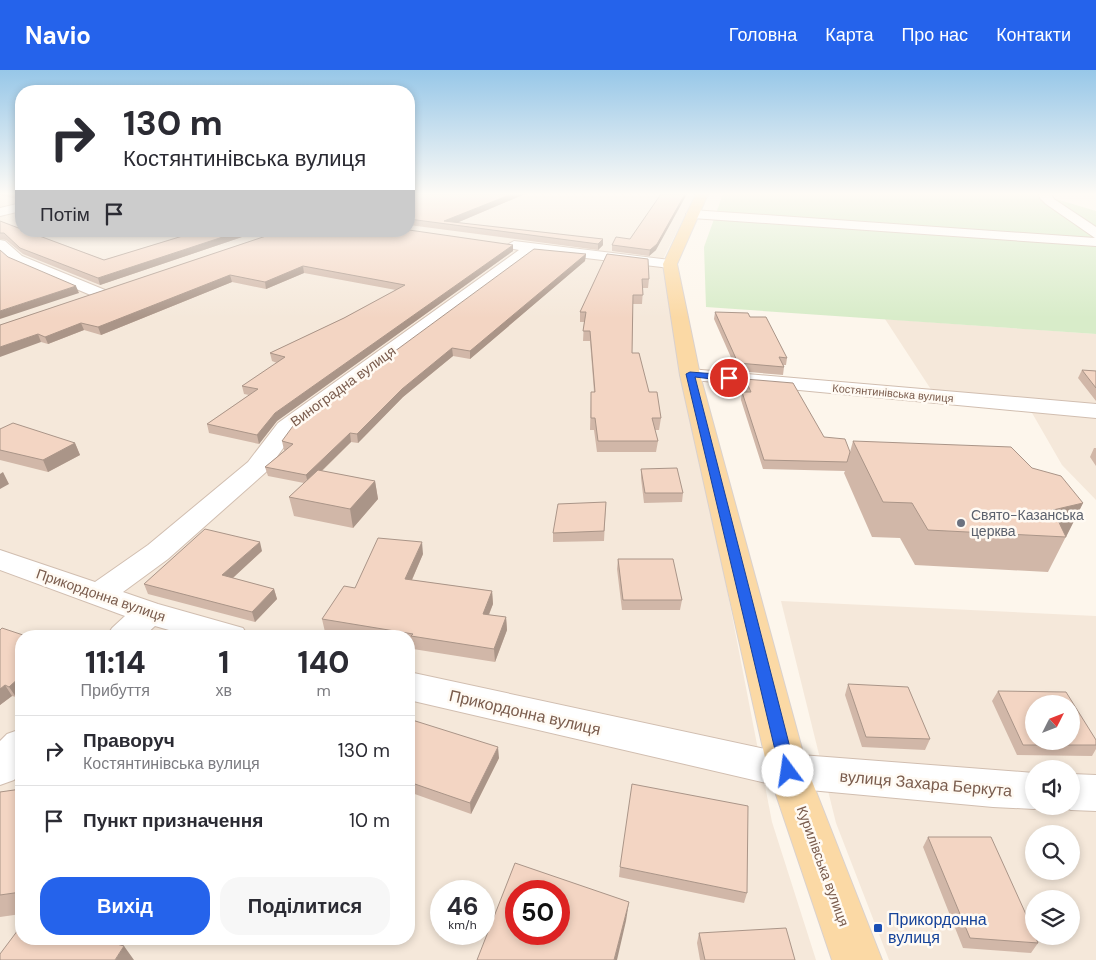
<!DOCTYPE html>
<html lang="uk">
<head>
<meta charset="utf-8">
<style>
  body { margin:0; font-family:"DM Sans",sans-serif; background:#f7f7f7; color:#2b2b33; height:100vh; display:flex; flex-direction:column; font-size:19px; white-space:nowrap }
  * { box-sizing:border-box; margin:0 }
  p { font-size:16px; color:#7c7c81 }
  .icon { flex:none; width:28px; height:28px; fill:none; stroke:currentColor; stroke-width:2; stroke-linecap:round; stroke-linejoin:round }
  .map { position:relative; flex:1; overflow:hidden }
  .details { position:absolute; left:15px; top:560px; width:400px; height:315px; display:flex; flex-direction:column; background:#fff; border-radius:20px; box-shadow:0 2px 8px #0003 }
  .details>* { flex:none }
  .guide { position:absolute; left:15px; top:15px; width:400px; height:152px; border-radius:20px; box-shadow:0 2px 8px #0003; background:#fff; color:#2b2b33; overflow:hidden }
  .needle { width:32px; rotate:48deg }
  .fabs { position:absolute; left:1025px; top:625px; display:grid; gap:10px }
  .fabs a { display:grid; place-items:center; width:55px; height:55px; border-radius:50%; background:#fff; box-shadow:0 2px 8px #0003; font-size:25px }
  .speed { position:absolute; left:430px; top:810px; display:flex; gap:10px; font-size:25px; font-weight:700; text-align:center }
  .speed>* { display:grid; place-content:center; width:65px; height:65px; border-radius:50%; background:#fff; box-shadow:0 2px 8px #0003; line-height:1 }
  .speed small { font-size:12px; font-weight:400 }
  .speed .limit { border:8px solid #d22; background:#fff; color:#111 }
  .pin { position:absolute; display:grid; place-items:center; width:42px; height:42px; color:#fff; margin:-21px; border:2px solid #fff; border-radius:50%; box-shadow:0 1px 5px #0007 }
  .me { position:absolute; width:55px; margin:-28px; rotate:346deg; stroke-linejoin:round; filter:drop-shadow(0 0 4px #0008) }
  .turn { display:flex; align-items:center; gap:18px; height:105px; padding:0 25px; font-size:22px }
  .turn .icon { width:65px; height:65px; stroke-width:2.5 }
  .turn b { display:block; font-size:35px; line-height:42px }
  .then { display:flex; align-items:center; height:48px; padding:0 25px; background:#0003; gap:10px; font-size:19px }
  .eta { display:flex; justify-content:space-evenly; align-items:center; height:85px; text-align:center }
  .eta b { font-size:30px; font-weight:800; line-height:35px }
  .primary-button { display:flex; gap:10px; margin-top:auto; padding:10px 25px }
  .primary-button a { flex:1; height:58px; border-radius:20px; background:#2563eb; color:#fff; font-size:20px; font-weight:800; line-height:58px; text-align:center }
  .primary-button a+a { background:#f7f7f7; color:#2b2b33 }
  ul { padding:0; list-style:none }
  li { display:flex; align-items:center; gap:15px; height:70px; padding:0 25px; border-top:1px solid #e1e1e2 }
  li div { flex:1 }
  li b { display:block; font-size:19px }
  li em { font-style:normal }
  header { display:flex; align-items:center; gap:30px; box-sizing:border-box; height:70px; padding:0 25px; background:#2563eb; color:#fff }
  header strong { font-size:24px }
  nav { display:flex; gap:28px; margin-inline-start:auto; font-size:18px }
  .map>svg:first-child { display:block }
</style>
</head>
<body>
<header>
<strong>Navio</strong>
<nav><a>Головна</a><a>Карта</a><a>Про нас</a><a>Контакти</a></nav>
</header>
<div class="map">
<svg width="1096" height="890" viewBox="0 0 1096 890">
  <rect width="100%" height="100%" fill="#fdf6ec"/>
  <path fill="#f5e8da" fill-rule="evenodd" d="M 0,124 L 21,124 L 21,161 L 409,161 L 409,124 L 696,124 L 663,189 L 772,752 L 816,890 L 0,890 ZM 21,566 L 409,566 L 409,869 L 21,869 ZM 441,821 L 484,821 L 484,864 L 441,864 ZM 516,821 L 559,821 L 559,864 L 516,864 Z
    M 885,249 L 1096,264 L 1096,430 L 1062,395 L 1024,329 L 932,321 Z
    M 781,531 L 1096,546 L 1096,890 L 889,890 L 836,753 ZM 1034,634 L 1071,634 L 1071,671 L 1034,671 ZM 1034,699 L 1071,699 L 1071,736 L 1034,736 ZM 1034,764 L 1071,764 L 1071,801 L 1034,801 ZM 1034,829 L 1071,829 L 1071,866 L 1034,866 Z"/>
  <path fill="#d8ecc9" d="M 723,124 L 1039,124 L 1096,141 L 1096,264 L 706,237 L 704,177 Z"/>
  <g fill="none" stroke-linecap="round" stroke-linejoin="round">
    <defs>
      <path id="minor" d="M 1039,124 L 1051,124 L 1054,129 L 1096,157 L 1096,176 L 692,148 L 686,144 L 692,140 L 1095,168 L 1046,134 L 1040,128 Z
        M 21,133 L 21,141 L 0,146 L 0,138 Z
        M 0,170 L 5,171 L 22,186 L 105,220 L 107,223 L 105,226 L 93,226 L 12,192 L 0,181 Z
        M 514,171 L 670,190 L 675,191 L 677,194 L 675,197 L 670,198 L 535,182 L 294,363 L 266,402 L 168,489 L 123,522 L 158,534 L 243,558 L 248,566 L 190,566 L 155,556 L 144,566 L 107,566 L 112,558 L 125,546 L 0,500 L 0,480 L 95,512 L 148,475 L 248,392 L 278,353 L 519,180 L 509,178 L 507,175 Z
        M 690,299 L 1096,334 L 1096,348 L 683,309 L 680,305 L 683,301 Z
        M 409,602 L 788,684 L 1034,703 L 1034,736 L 1042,736 L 1034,739 L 993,737 L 788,718 L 409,630 Z
        M 21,659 L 21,702 L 14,710 L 0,715 L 0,671 L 7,664 Z
        M 1071,704 L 1096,705 L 1096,741 L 1071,740 L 1060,736 L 1071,736 Z"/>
      <path id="major" d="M 696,124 L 708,124 L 677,194 L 700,305 L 808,701 L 882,890 L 832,890 L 768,701 L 680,305 L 663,194 Z"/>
    </defs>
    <use href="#minor" stroke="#d1beb0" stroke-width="2"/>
    <use href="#major" stroke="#dad1cd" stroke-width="2"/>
    <use href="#minor" fill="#fff" fill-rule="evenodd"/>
    <use href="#major" fill="#fbd9a5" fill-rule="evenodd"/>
  </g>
  <path fill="#d1b7a8" d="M 0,124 L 21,124 L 21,130 L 0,125 Z
    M 409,124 L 525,124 L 456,153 L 603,169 L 603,175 L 598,180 L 409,155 Z
    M 0,151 L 104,190 L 199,161 L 260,161 L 100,215 L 23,184 L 6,170 L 0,169 Z
    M 281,161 L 513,181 L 277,351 L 259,374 L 209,363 L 207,354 L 249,325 L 244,324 L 242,316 L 277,293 L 272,291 L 270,283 L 344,248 L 396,220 L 304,203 L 266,219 L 232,212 L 101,265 L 84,260 L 48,274 L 41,272 L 0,255 Z
    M 630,169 L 656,180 L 649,186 L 612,181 L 612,175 Z
    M 586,184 L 585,191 L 470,289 L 453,286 L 403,327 L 358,373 L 351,372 L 322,401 L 375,411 L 378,429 L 353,458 L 294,446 L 289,427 L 304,413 L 268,406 L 265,397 L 285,380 L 284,380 L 282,371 Z
    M 607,184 L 649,209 L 648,218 L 643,218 L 642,234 L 633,234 L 632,283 L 661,348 L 659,360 L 655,360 L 658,371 L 656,382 L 597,382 L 594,360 L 590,360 L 591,322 L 594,322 L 590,271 L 583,271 L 584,252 L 580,252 L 580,242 Z
    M 715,242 L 750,247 L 787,288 L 786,295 L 783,295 L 784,297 L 783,305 L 737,301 L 714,249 Z
    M 1082,300 L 1096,301 L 1096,331 L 1078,308 Z
    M 745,309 L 824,367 L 850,382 L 853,371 L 1032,398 L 1083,433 L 1048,502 L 915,495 L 900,468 L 872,467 L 844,403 L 845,401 L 763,399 L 741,330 L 742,322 L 746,322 L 743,317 Z
    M 0,359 L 75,373 L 80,385 L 48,402 L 0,390 Z
    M 1094,378 L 1096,378 L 1096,396 L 1090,387 Z
    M 641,399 L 683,423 L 682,432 L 644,433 L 641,408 Z
    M 606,432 L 604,471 L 553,472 L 553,463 Z
    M 262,481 L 233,508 L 274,519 L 277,529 L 255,552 L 148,524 L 144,514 Z
    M 423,484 L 412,510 L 492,521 L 493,534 L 489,545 L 506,547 L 507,560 L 495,592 L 413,579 L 413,576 L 409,575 L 409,566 L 351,566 L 325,562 L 322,549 L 355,518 Z
    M 618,489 L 682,530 L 680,540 L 622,540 L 617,499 Z
    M 0,560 L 16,627 L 12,626 L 0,635 Z
    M 848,614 L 930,669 L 925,680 L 862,677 L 845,625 Z
    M 998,621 L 1096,670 L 1096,679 L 1092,686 L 1017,685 L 992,631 Z
    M 409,649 L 499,688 L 471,744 L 409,722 Z
    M 21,719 L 21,844 L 0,847 L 0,722 Z
    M 928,767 L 1038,873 L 1031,883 L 963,878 L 923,777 Z
    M 620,797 L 747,823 L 744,833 L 619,807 Z
    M 699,863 L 795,890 L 700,890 L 697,873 Z"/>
  <path fill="#aa9588" d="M 512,124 L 525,124 L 452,155 L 444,151 Z
    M 685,124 L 687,124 L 656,180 L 649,186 L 650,180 Z
    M 241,161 L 260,161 L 100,215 L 98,208 Z
    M 603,169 L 603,175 L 598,180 L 598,174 Z
    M 513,175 L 513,181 L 277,351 L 259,374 L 257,365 L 275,343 Z
    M 586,184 L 585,191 L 470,289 L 470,281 Z
    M 303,196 L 304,203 L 266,219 L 265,212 Z
    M 230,205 L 232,212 L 101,265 L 98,257 Z
    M 76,216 L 79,223 L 0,249 L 0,241 Z
    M 81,253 L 84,260 L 48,274 L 45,267 Z
    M 38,264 L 41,272 L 0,287 L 0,277 Z
    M 452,278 L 453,286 L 403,327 L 358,373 L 357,364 L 402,319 Z
    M 350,363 L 351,372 L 308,414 L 306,405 Z
    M 75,373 L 80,385 L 48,402 L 43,390 Z
    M 3,402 L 9,414 L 0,419 L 0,404 Z
    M 375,411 L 378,429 L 353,458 L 350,439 Z
    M 1083,433 L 1066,467 L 1053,440 Z
    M 260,472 L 262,481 L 225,515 L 222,505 Z
    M 422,472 L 423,484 L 407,521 L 405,509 Z
    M 274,519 L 277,529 L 255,552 L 252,542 Z
    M 492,521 L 493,534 L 484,556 L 483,544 Z
    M 506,547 L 507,560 L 495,592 L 494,579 Z
    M 21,606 L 21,622 L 16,627 L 9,617 Z
    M 5,615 L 12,626 L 0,635 L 0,619 Z
    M 498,677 L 499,688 L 471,744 L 470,733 Z
    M 629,832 L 626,851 L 617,890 L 614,890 Z
    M 124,876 L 134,890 L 115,890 Z"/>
  <path fill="#f3d5c3" stroke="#aa9588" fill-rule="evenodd" d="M 409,124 L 512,124 L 444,151 L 603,169 L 598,174 L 409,149 Z
    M 661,124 L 685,124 L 657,174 L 650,180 L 612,175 L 616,167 L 630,169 Z
    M 0,151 L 21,159 L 21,161 L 26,161 L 104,190 L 199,161 L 241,161 L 98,208 L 20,178 L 4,163 L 0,163 Z
    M 409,160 L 513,175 L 275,343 L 257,365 L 207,354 L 258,319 L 242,316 L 285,287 L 270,283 L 344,248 L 405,215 L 303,196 L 265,212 L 230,205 L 98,257 L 81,253 L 45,267 L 38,264 L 0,277 L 0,255 L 281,161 L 409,161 Z
    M 534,179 L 586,184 L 470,281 L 452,278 L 402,319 L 357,364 L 350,363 L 306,405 L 265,397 L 293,374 L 282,371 L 293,356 Z
    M 0,180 L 8,187 L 76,216 L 0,241 Z
    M 607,184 L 648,189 L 649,209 L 642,209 L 643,225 L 633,225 L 632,283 L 639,283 L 649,322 L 657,322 L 661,348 L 652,348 L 658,371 L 598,371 L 595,348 L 591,348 L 591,322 L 595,322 L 590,261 L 583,261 L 586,242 L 580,242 Z
    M 715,242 L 748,243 L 750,247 L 766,247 L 787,288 L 779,287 L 784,297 L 738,293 Z
    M 1082,300 L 1096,301 L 1096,318 Z
    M 745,309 L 793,313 L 824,367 L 845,369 L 850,382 L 847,392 L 764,390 L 742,322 L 751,322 Z
    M 13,353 L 75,373 L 43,390 L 0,380 L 0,359 Z
    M 853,371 L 1011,377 L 1032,398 L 1061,406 L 1083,433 L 1053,440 L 1066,467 L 928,460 L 912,433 L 883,432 Z
    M 677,398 L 683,423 L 645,423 L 641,399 Z
    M 318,400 L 375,411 L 350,439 L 289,427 Z
    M 606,432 L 604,461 L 553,463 L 558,434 Z
    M 205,459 L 260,472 L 222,505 L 274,519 L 252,542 L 144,514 Z
    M 378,468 L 422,472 L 405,509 L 492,521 L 483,544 L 506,547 L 494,579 L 411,566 L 413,564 L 322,549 L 344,516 L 355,518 Z
    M 618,489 L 673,489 L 682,530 L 623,530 Z
    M 2,558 L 26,566 L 21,566 L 21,606 L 9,617 L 5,615 L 0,619 L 0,560 Z
    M 848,614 L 908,617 L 930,669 L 866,667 Z
    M 998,621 L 1066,622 L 1096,670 L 1096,675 L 1023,675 ZM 1034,634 L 1071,634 L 1071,671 L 1034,671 Z
    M 409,649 L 498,677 L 470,733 L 409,712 Z
    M 632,714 L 748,736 L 747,823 L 620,797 Z
    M 21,719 L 21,822 L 0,825 L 0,722 Z
    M 928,767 L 991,767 L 1034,862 L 1034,866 L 1035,866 L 1038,873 L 970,868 Z
    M 515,793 L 629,832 L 614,890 L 477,890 ZM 516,821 L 559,821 L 559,864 L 516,864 Z
    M 21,856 L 21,869 L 99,869 L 124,876 L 115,890 L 0,890 L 0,884 Z
    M 786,858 L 795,890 L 705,890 L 699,863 Z"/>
  <linearGradient id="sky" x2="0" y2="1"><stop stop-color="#97c7e8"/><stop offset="0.5" stop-color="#fefbf6"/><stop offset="1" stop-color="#fefbf6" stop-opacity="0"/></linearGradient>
  <rect width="1096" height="248" fill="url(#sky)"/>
  <path fill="#2563eb" stroke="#184099" d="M 690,302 L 729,305 L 733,308 L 729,311 L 695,307 L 796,701 L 794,706 L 788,708 L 782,706 L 780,701 L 686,304 Z"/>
  <circle fill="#6b7280" stroke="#fffaf3" stroke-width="2" cx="961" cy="453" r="5"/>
  <rect fill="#1a4fb4" stroke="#fffaf3" stroke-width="2" x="873" y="853" width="10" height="10" rx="2.5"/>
  <g text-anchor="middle" stroke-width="5" stroke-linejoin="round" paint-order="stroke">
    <g font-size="11" fill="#7a5c4d" stroke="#fffaf3">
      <text transform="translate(893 323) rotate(5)" y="4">Костянтинівська вулиця</text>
    </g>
    <g font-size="14" fill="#7a5c4d" stroke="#fffaf3">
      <text transform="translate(343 316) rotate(-36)" y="5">Виноградна вулиця</text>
      <text transform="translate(101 525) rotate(19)" y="5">Прикордонна вулиця</text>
      <text transform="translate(823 796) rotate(70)" y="5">Курилівська вулиця</text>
    </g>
    <g font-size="14" fill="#5b616d" stroke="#fffaf3" text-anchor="start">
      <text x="971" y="450">Свято-Казанська<tspan x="971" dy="16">церква</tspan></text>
    </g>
    <g font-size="16" fill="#7a5c4d" stroke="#fffaf3">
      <text transform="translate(525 642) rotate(13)" y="6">Прикордонна вулиця</text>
      <text transform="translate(926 713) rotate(5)" y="6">вулиця Захара Беркута</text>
    </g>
    <g font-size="16" fill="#164399" stroke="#fffaf3" text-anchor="start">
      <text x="888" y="855">Прикордонна<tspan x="888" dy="18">вулиця</tspan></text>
    </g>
  </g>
</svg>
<div class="fabs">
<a><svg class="needle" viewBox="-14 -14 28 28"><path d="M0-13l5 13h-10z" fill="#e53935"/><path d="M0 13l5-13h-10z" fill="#7c7c81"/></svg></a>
<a><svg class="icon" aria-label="sound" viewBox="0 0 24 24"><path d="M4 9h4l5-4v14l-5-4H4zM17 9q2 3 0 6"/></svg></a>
<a><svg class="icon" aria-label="search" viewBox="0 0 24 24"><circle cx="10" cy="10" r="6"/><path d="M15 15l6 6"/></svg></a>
<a><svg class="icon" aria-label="layers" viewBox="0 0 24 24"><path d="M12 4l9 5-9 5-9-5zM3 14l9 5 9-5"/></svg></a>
</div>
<div class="speed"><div>46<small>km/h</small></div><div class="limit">50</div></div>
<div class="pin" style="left:729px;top:308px;background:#d93025"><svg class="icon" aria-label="arrive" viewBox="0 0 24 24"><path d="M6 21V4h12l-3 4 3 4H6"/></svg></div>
<svg class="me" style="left:788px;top:701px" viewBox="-20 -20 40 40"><circle r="19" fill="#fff"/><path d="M0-13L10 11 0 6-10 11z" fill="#2563eb"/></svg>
<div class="guide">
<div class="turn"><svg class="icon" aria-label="right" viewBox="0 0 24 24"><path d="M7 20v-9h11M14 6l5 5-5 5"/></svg><div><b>130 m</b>Костянтинівська вулиця</div></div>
<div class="then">Потім<svg class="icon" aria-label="arrive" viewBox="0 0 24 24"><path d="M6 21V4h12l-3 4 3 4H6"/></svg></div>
</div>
<section class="details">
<div class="eta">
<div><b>11:14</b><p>Прибуття</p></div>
<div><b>1</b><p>хв</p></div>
<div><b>140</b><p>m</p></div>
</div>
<ul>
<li><svg class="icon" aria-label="right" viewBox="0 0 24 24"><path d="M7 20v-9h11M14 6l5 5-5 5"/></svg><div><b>Праворуч</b><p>Костянтинівська вулиця</p></div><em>130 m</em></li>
<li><svg class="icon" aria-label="arrive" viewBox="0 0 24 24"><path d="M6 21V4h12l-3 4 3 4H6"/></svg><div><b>Пункт призначення</b></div><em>10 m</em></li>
</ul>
<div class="primary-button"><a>Вихід</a><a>Поділитися</a></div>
</section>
</div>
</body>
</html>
